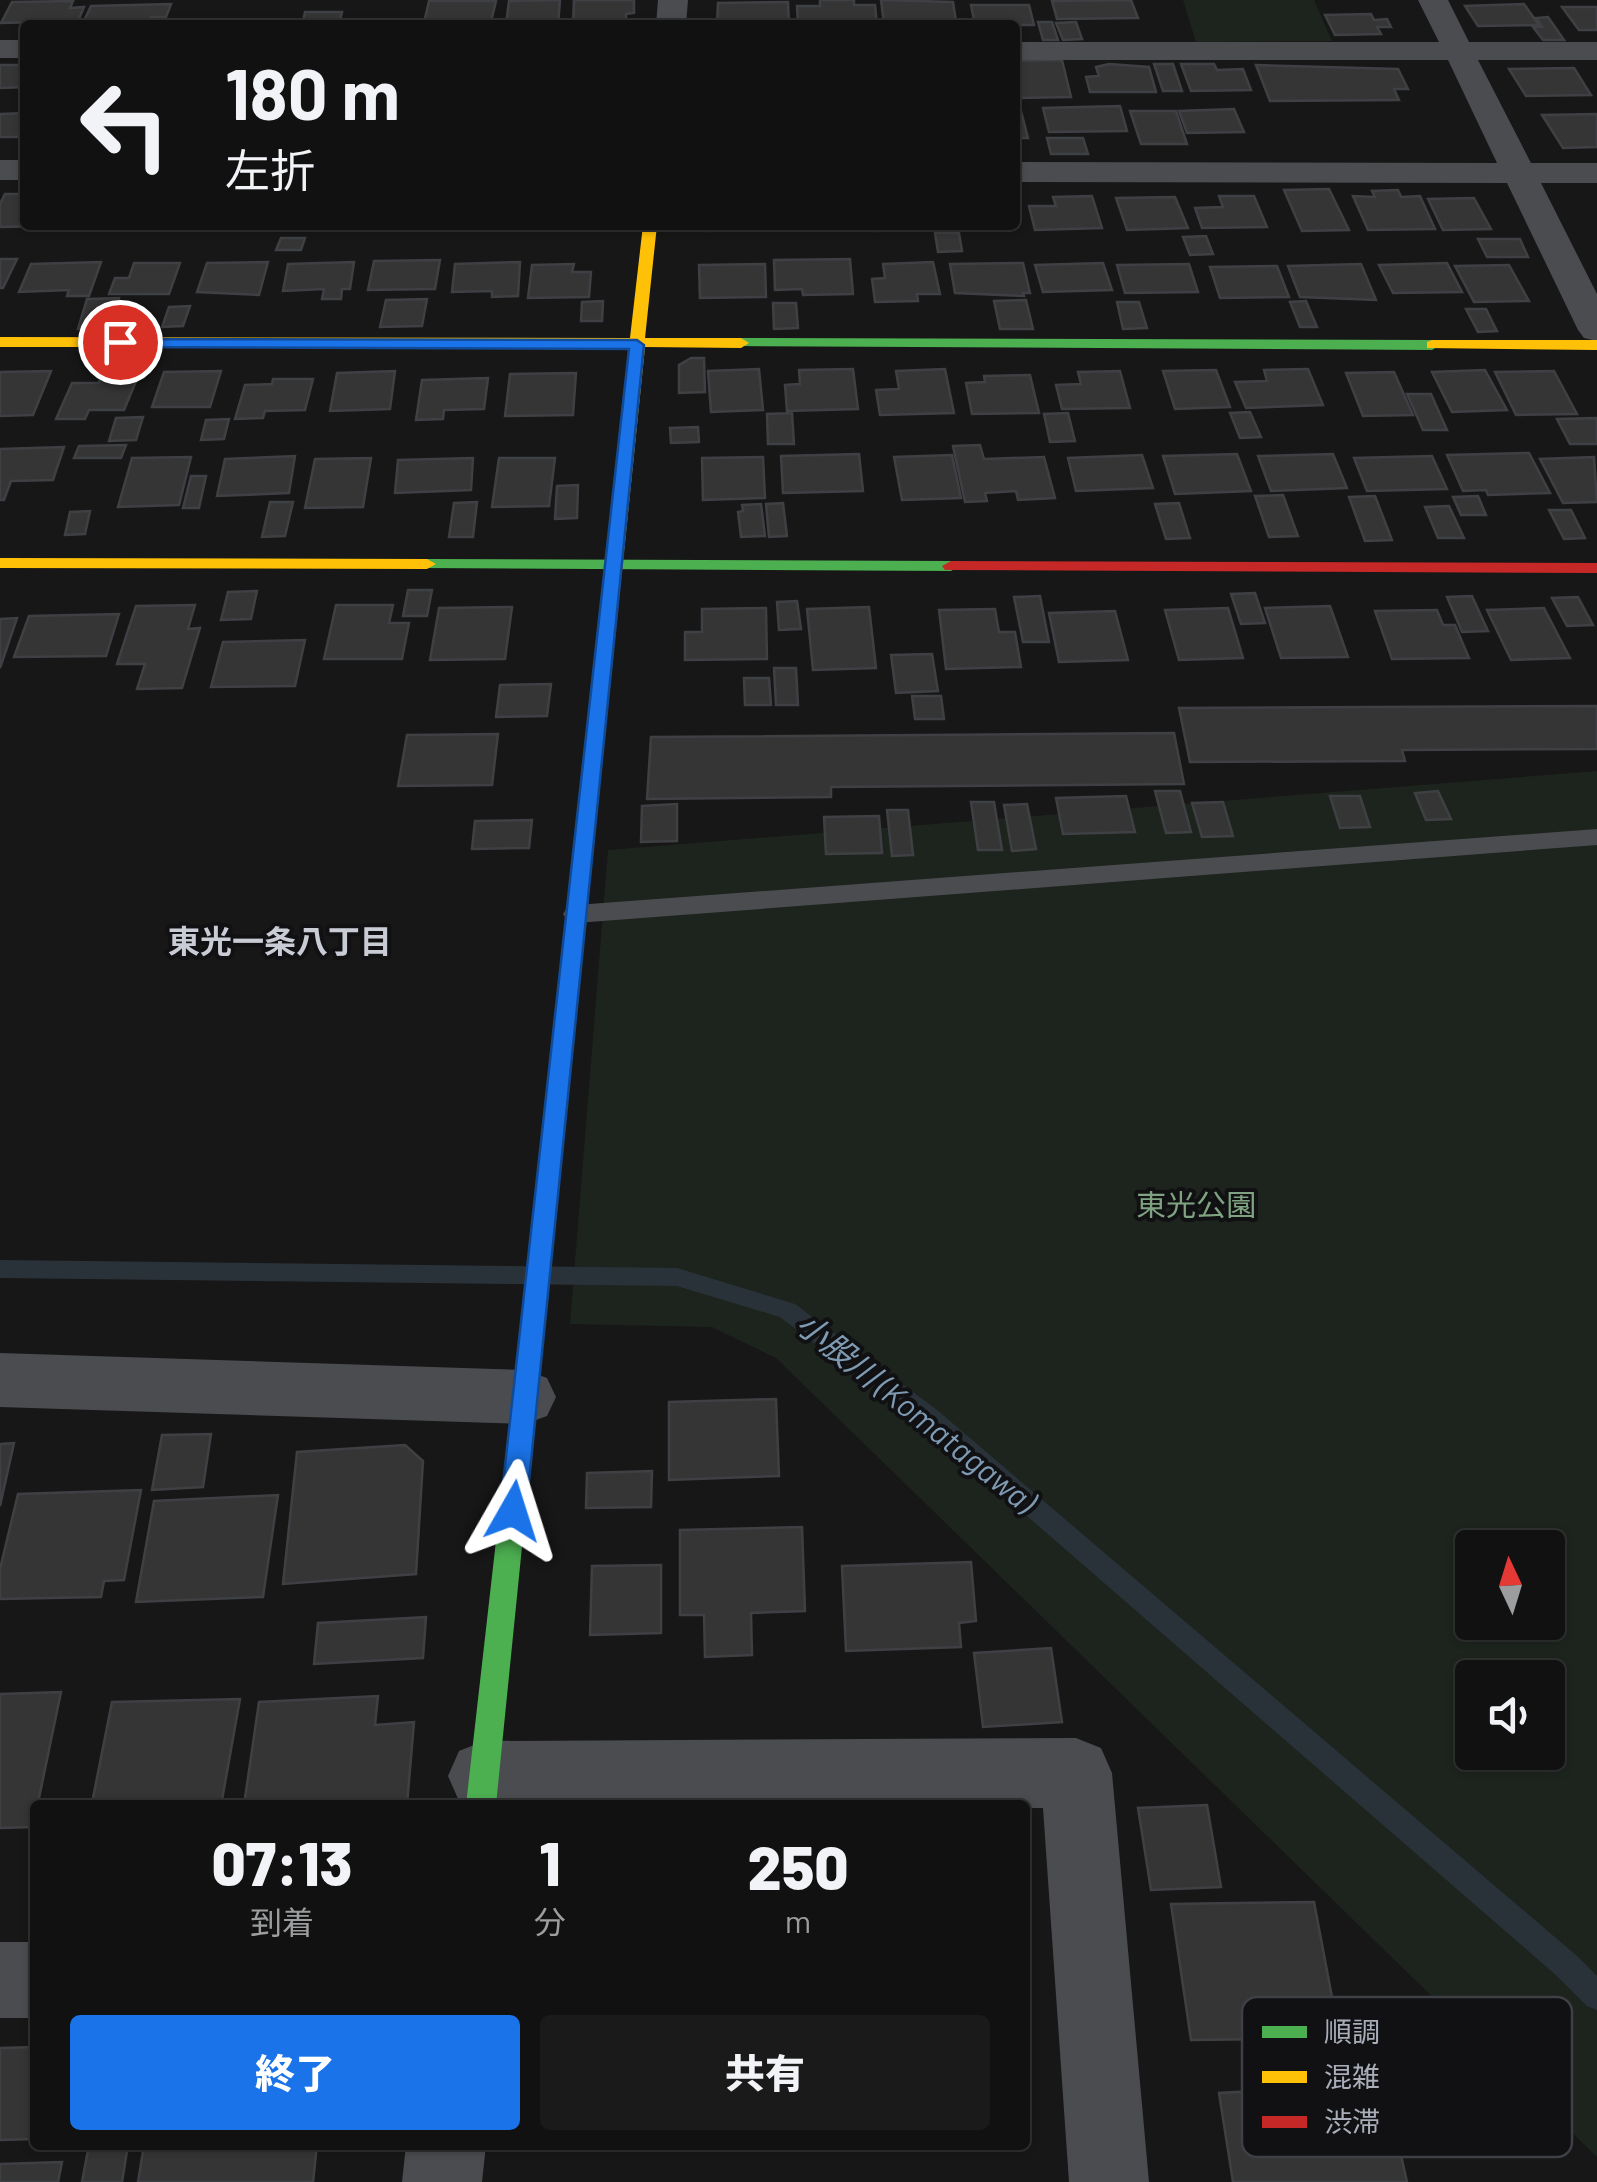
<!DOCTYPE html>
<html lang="ja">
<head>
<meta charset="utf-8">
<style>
  body { margin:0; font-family:Barlow,"Noto Sans JP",sans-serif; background:#1a1a1a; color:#f1f3f6; height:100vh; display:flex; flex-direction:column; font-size:38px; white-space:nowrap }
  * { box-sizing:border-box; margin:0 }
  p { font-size:32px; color:#9c9d9f }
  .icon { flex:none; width:55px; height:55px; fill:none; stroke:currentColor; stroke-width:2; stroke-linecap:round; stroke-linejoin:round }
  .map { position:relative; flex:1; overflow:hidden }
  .side { position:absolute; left:30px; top:1800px; width:1000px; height:350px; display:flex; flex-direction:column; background:#111; border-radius:10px; box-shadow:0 2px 8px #0004,0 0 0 2px #303131 }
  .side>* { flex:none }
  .guide { position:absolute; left:20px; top:20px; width:1000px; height:210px; border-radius:10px; box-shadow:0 2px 8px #0004,0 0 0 2px #303131; background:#111; color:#f1f3f6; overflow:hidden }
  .needle { width:65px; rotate:356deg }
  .controls { position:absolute; left:1455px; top:1530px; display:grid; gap:20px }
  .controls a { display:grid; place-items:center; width:110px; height:110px; border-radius:10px; background:#111; box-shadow:0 2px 8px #0004,0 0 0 2px #303131; font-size:50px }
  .pin { position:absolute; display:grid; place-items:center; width:85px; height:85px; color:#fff; margin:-42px; border:5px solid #fff; border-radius:50%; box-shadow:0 2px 10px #0007 }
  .me { position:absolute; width:110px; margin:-55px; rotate:6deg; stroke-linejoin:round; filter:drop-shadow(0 0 8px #0008) }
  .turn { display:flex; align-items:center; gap:35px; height:210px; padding:0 40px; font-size:45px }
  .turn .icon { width:130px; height:130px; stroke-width:2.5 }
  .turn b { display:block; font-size:70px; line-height:85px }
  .eta { display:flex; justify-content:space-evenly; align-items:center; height:170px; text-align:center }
  .eta b { font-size:60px; font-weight:800; line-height:70px }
  .primary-button { display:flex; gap:20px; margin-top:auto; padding:20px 40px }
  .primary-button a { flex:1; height:115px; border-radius:10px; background:#1a73e8; color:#fff; font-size:40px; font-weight:800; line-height:115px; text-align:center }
  .primary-button a+a { background:#1a1a1a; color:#f1f3f6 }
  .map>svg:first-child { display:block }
</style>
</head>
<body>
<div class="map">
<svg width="1597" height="2182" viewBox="0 0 1597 2182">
  <rect width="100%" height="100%" fill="#171717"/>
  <path fill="#1d241e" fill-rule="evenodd" d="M 1183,0 L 1314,0 L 1332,41 L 1196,42 Z
    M 1597,771 L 1597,2157 L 776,1358 L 712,1327 L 570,1324 L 608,850 ZM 1472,1548 L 1548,1548 L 1548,1622 L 1472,1622 ZM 1472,1678 L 1548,1678 L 1548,1752 L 1472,1752 Z"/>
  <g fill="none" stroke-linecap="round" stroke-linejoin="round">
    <path fill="#2a3239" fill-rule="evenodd" d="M 0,1260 L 677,1268 L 795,1304 L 937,1410 L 1577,1956 L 1597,1976 L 1597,2010 L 1587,2006 L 1557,1976 L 921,1424 L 780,1317 L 677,1286 L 0,1278 Z"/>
  </g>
  <path fill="#353536" stroke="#3f4043" stroke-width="2.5" d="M 560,0 L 558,25 L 506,25 L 509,1 Z
    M 574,0 L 634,0 L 634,13 L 626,14 L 626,25 L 573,25 Z
    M 820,0 L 854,0 L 854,5 L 875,5 L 877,25 L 798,23 L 797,6 L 820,6 Z
    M 881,0 L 953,2 L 956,21 L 884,24 Z
    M 1131,0 L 1138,18 L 1057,19 L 1052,1 Z
    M 73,1 L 70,8 L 84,7 L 78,21 L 1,23 L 12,2 Z
    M 429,1 L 496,1 L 491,22 L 424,23 Z
    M 788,2 L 789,25 L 717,25 L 718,3 Z
    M 171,4 L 166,17 L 151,17 L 150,22 L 83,23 L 91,6 Z
    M 1524,4 L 1539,25 L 1478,26 L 1465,6 Z
    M 971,5 L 1029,5 L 1034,25 L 975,25 Z
    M 1562,7 L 1597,7 L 1597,30 L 1579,30 Z
    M 305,12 L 342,12 L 339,25 L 302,25 Z
    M 1371,14 L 1374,20 L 1387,19 L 1391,27 L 1377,27 L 1381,34 L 1335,35 L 1325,15 Z
    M 1548,17 L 1564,40 L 1543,40 L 1533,27 L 1542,27 L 1536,18 Z
    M 1038,22 L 1052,22 L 1058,40 L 1043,40 Z
    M 1076,22 L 1082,39 L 1063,40 L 1056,23 Z
    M 1062,60 L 1071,97 L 1015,98 L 1015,61 Z
    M 1109,64 L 1149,67 L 1156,92 L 1090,92 L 1086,77 L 1099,76 L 1096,67 Z
    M 1154,64 L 1173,64 L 1182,91 L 1163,91 Z
    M 1181,64 L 1214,64 L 1217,70 L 1243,69 L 1251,90 L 1191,91 Z
    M 0,65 L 25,65 L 25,87 L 0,88 Z
    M 1256,65 L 1398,69 L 1408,89 L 1394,89 L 1399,100 L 1270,101 Z
    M 1574,68 L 1591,95 L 1526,96 L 1509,69 Z
    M 1120,106 L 1127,131 L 1049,132 L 1043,108 Z
    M 1234,109 L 1244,132 L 1187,133 L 1179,111 Z
    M 1015,111 L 1021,111 L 1028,138 L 1015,138 Z
    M 1130,111 L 1176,111 L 1187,144 L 1141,144 Z
    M 25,113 L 18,137 L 0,137 L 0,114 Z
    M 1597,114 L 1597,147 L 1563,148 L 1542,115 Z
    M 1047,138 L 1083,138 L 1088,154 L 1051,154 Z
    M 1329,189 L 1349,230 L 1302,231 L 1284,190 Z
    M 1398,190 L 1401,197 L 1420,196 L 1435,229 L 1368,230 L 1353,196 L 1375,197 L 1372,191 Z
    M 5,194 L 25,194 L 25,225 L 43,226 L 0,227 L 0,204 Z
    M 1092,196 L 1102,228 L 1035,230 L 1029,206 L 1056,206 L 1053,197 Z
    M 1219,196 L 1254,196 L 1267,227 L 1202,228 L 1195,208 L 1223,207 Z
    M 1175,197 L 1188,228 L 1127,230 L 1116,198 Z
    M 1474,198 L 1491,229 L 1443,230 L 1428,199 Z
    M 538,225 L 594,225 L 593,229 L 538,230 Z
    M 706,225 L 768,225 L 768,229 L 706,231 Z
    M 873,225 L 933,225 L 934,229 L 874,231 Z
    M 935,233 L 959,233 L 962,251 L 938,252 Z
    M 1206,236 L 1213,254 L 1190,255 L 1183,237 Z
    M 281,238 L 305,238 L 301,250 L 276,250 Z
    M 1478,239 L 1520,239 L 1528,257 L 1487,257 Z
    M 0,259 L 17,259 L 3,288 L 0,288 Z
    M 850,259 L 853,294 L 803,295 L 802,289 L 775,290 L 774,260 Z
    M 440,260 L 435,289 L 368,290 L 374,261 Z
    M 101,262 L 89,296 L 67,296 L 69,290 L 19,292 L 31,264 Z
    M 268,262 L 259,295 L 197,292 L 207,263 Z
    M 354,262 L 350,289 L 342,289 L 341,299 L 322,299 L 324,289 L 283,291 L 288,264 Z
    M 520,262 L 518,296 L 492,297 L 492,291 L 452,292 L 455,264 Z
    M 933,262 L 940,294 L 917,294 L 918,301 L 875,302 L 872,279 L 885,278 L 883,264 Z
    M 134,263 L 180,263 L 169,294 L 109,294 L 115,278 L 129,278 Z
    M 1023,263 L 1030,293 L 1023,293 L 1024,296 L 955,293 L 950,264 Z
    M 1103,263 L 1112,290 L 1043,292 L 1035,265 Z
    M 1447,263 L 1462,292 L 1393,293 L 1379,265 Z
    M 574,264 L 572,272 L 591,272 L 589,297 L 528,298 L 532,265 Z
    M 765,264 L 766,297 L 700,298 L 699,265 Z
    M 1189,264 L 1198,292 L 1125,293 L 1117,265 Z
    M 1361,264 L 1376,300 L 1300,297 L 1288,266 Z
    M 1509,265 L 1529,301 L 1474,302 L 1455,266 Z
    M 1277,266 L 1289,297 L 1220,298 L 1210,267 Z
    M 119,298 L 111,327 L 78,329 L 87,299 Z
    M 427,299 L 422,326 L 380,327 L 386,300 Z
    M 1026,300 L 1033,329 L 1000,329 L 994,301 Z
    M 603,301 L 602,321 L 581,321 L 582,302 Z
    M 1306,301 L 1317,327 L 1300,327 L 1290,302 Z
    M 1117,302 L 1139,302 L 1147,328 L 1123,329 Z
    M 773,303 L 796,303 L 798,328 L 774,329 Z
    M 190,306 L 183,326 L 162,327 L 169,307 Z
    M 1466,309 L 1486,309 L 1497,331 L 1478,332 Z
    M 691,358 L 704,358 L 705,392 L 679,393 L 679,365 Z
    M 759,369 L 763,410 L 711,412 L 708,371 Z
    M 853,369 L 858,409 L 787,411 L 785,385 L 800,384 L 799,370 Z
    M 945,369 L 954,413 L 880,415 L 876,390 L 899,389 L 896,371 Z
    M 1308,369 L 1323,405 L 1246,408 L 1235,382 L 1267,381 L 1264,370 Z
    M 1216,370 L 1230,407 L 1175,409 L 1163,371 Z
    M 1485,370 L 1507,410 L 1452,412 L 1432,372 Z
    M 51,371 L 33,415 L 0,416 L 0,372 Z
    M 221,371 L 210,407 L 152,407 L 164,372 Z
    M 395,371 L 390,409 L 330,411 L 337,373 Z
    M 1120,371 L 1130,408 L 1062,409 L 1056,385 L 1081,384 L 1078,372 Z
    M 1554,371 L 1577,414 L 1516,415 L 1495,372 Z
    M 1394,372 L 1413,415 L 1363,416 L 1346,373 Z
    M 576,373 L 573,415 L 505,416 L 510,374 Z
    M 1030,375 L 1039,413 L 972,414 L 966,383 L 985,382 L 984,376 Z
    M 488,378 L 484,409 L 444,410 L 443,419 L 416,420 L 422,380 Z
    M 100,379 L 137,379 L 124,410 L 89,410 L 85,419 L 56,419 L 72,383 L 99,383 Z
    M 273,379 L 313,379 L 305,410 L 265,411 L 263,418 L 235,419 L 245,385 L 272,384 Z
    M 1407,394 L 1431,394 L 1447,430 L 1423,430 Z
    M 1250,412 L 1261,437 L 1240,438 L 1230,413 Z
    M 792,413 L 794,444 L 768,444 L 767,414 Z
    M 1068,413 L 1075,441 L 1050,442 L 1044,414 Z
    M 143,417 L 136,440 L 109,441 L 116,418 Z
    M 1597,418 L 1597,444 L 1570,444 L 1557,419 Z
    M 229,419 L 224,439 L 201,440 L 206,420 Z
    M 698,427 L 699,442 L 671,443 L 670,428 Z
    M 126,445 L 121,458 L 74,458 L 79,446 Z
    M 980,445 L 984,459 L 1044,457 L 1055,498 L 1018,500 L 1016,491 L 985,493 L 987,501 L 965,502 L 953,446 Z
    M 64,447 L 53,480 L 11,481 L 4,500 L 0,500 L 0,449 Z
    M 1529,453 L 1550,493 L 1488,495 L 1486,490 L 1463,491 L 1447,455 Z
    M 859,454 L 863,491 L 783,493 L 781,456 Z
    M 1237,454 L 1251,491 L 1175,494 L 1163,456 Z
    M 1333,454 L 1347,488 L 1271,491 L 1258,456 Z
    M 952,455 L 961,498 L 902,500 L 894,457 Z
    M 1142,455 L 1153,488 L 1076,491 L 1068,458 Z
    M 295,456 L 289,493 L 217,496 L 225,459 Z
    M 1432,456 L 1447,489 L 1367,491 L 1354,458 Z
    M 191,457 L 179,505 L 118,507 L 132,458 Z
    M 763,457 L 765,498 L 703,500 L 702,458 Z
    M 1594,457 L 1597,502 L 1563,503 L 1540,459 Z
    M 371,458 L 363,507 L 305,508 L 315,459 Z
    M 473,458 L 471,490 L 395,493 L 398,460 Z
    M 499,458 L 555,458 L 549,506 L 492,507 Z
    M 191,476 L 206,476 L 199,508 L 183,508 Z
    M 578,485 L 577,518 L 555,519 L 557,486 Z
    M 1283,495 L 1298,536 L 1269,537 L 1255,496 Z
    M 1375,496 L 1392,540 L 1365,541 L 1349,497 Z
    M 1478,496 L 1486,515 L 1461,515 L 1453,497 Z
    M 270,502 L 293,502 L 285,536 L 262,537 Z
    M 477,502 L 473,537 L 449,537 L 454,503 Z
    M 783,503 L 787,536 L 769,537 L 766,504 Z
    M 1179,503 L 1190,538 L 1166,539 L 1155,504 Z
    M 761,504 L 765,536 L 741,537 L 738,512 L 743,511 L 742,505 Z
    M 1449,506 L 1464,538 L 1438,538 L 1425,507 Z
    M 1549,510 L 1571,510 L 1585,538 L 1564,539 Z
    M 90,511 L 85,534 L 65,535 L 70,512 Z
    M 408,590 L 432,590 L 427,616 L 403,616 Z
    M 257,591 L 251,619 L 221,620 L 228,592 Z
    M 1255,593 L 1265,623 L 1241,624 L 1231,594 Z
    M 1040,596 L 1049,642 L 1023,642 L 1014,597 Z
    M 1472,596 L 1488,631 L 1462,632 L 1447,597 Z
    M 1578,597 L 1593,625 L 1567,626 L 1552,598 Z
    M 797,601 L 801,629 L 779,630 L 777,602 Z
    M 195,605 L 188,629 L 200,628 L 182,688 L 137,689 L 145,664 L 117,664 L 136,606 Z
    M 336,605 L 393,605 L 389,623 L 409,623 L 402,659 L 324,659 Z
    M 1330,606 L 1348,657 L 1281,658 L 1265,608 Z
    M 512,607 L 505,659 L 430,660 L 439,608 Z
    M 869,607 L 876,668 L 813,670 L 807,609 Z
    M 766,608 L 767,659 L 685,660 L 685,632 L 702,632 L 702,609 Z
    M 1228,608 L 1243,658 L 1179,660 L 1165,610 Z
    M 1544,608 L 1570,658 L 1511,660 L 1487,610 Z
    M 995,609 L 999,632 L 1015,632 L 1021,667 L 946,669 L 939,610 Z
    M 1437,610 L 1443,625 L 1455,625 L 1469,658 L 1392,659 L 1375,611 Z
    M 1115,611 L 1128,660 L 1059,662 L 1049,613 Z
    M 119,614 L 106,656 L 14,657 L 29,616 Z
    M 17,618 L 0,668 L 0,619 Z
    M 305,640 L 295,686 L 211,687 L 223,642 Z
    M 932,654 L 938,691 L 896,693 L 891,655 Z
    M 774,668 L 796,668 L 798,705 L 776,705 Z
    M 744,678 L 769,678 L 771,705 L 745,705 Z
    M 551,684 L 547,716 L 496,717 L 500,685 Z
    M 912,696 L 941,696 L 944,719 L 915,719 Z
    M 1597,706 L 1597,749 L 1402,750 L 1405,761 L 1190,762 L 1179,708 Z
    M 1174,733 L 1184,784 L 831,787 L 831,797 L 647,799 L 651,737 Z
    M 498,734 L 492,785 L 398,786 L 407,735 Z
    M 1155,791 L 1180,791 L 1191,832 L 1166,833 Z
    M 1438,791 L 1451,819 L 1426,820 L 1415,793 Z
    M 1126,796 L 1135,832 L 1063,834 L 1056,798 Z
    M 1330,796 L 1360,796 L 1370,827 L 1340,828 Z
    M 971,802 L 994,802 L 1002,850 L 978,850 Z
    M 1223,802 L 1233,836 L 1202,837 L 1192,803 Z
    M 677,804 L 677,841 L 641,842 L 642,806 Z
    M 1027,804 L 1036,849 L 1012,851 L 1004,805 Z
    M 887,810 L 908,810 L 913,855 L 892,856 Z
    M 879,816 L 882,853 L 826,854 L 824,817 Z
    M 532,820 L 529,848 L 472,849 L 475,821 Z
    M 776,1399 L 779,1476 L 669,1480 L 669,1402 Z
    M 211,1434 L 203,1487 L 152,1490 L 162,1435 Z
    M 14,1443 L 0,1506 L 0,1444 Z
    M 405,1445 L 423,1461 L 416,1574 L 283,1584 L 297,1452 Z
    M 652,1471 L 651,1507 L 586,1508 L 587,1473 Z
    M 141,1490 L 124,1580 L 104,1581 L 101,1597 L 0,1599 L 0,1569 L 18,1494 Z
    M 278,1495 L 263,1597 L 136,1602 L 154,1501 Z
    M 802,1527 L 805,1611 L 751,1613 L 752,1655 L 705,1657 L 704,1615 L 680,1615 L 680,1530 Z
    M 971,1562 L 976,1621 L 959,1623 L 961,1647 L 846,1651 L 842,1566 Z
    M 661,1565 L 661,1633 L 590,1635 L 592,1566 Z
    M 426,1617 L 423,1658 L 314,1664 L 318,1623 Z
    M 1051,1648 L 1062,1722 L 983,1727 L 974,1653 Z
    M 61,1692 L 33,1827 L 0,1828 L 0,1694 Z
    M 378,1696 L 375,1725 L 414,1722 L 407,1805 L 244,1805 L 259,1702 Z
    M 240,1699 L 222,1800 L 92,1803 L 112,1702 Z
    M 1207,1805 L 1221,1887 L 1151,1890 L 1138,1808 Z
    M 1314,1902 L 1335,2013 L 1275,2014 L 1279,2039 L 1191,2040 L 1171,1904 Z
    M 35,2047 L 35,2139 L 0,2140 L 0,2048 Z
    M 1385,2084 L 1407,2182 L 1233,2182 L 1219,2093 Z
    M 89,2145 L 128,2145 L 122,2182 L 82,2182 Z
    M 144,2145 L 317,2145 L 313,2182 L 138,2182 Z
    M 62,2162 L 58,2182 L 0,2182 L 0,2164 Z"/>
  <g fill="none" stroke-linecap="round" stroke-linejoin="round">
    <path fill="#4b4c50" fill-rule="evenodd" d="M 1597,829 L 1597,845 L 576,923 L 567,920 L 563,914 L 567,908 L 576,905 Z"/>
    <path fill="#4b4c50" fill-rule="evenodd" d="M 658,0 L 688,0 L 686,25 L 656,25 Z
      M 1418,0 L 1448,0 L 1469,42 L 1597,42 L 1597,60 L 1478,60 L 1531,163 L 1597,163 L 1597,183 L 1541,183 L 1597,294 L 1597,341 L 1584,338 L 1578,330 L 1507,183 L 1015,182 L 1015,162 L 1497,163 L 1448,60 L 1015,60 L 1015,42 L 1439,42 Z
      M 0,40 L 25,40 L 25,58 L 0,58 Z
      M 0,160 L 25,160 L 25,180 L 0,180 Z
      M 0,1353 L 525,1370 L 547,1378 L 556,1397 L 547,1416 L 525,1424 L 0,1407 Z
      M 1076,1738 L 1101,1748 L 1112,1773 L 1149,2182 L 1069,2182 L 1043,1808 L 1025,1808 L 1025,1805 L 469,1805 L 459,1801 L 448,1776 L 459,1751 L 484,1741 Z
      M 0,1942 L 35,1942 L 35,2018 L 0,2018 Z
      M 406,2145 L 486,2145 L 482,2182 L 402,2182 Z"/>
    <path fill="#4caf50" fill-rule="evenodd" d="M 741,338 L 1432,340 L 1440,345 L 1432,350 L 736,346 L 736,340 Z
      M 427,559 L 951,561 L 960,566 L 951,571 L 421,568 L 418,564 Z
      M 531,1327 L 540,1331 L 543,1338 L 496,1805 L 466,1805 L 519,1338 L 522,1331 Z"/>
    <path fill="#ffc107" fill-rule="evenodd" d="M 643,225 L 657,225 L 645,338 L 741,338 L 749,343 L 741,348 L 645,347 L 624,552 L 615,557 L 606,552 L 629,347 L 0,347 L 0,337 L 630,338 Z
      M 1432,340 L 1597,340 L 1597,350 L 1427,348 L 1427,342 Z
      M 0,558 L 427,559 L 436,564 L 427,569 L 0,568 Z"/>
    <path fill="#c62828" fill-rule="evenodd" d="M 615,547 L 624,552 L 543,1338 L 540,1345 L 531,1349 L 522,1345 L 519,1338 L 606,552 Z
      M 951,561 L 1597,563 L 1597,573 L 945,570 L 942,566 Z"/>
  </g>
  <path fill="#1a73e8" stroke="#114b97" stroke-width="2.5" d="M 114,339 L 637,340 L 644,345 L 526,1511 L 522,1520 L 513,1523 L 504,1520 L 500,1511 L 629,349 L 120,347 L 114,346 Z"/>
  <g text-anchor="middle" stroke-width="8" stroke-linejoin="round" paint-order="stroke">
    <g font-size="30" fill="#7fa381" stroke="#111113">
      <text x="1196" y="1216">東光公園</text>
    </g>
    <g font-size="32" font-weight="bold" fill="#c9ccd4" stroke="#111113">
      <text x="280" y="953">東光一条八丁目</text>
    </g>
    <g font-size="32" font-style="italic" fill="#7f9bb3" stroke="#111113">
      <text transform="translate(916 1413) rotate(39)" y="11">小股川 (Komatagawa)</text>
    </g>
  </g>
  <rect x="1242" y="1997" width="330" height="160" rx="15" fill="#111113" stroke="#3e4045" stroke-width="2.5"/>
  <rect x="1262" y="2026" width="45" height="12" fill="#4caf50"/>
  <rect x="1262" y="2071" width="45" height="12" fill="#ffc107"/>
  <rect x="1262" y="2116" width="45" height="12" fill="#c62828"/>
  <g font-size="28" fill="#a8adb8">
    <text x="1324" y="2042">順調</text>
    <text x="1324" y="2087">混雑</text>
    <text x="1324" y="2132">渋滞</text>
  </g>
</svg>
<div class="controls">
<a><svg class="needle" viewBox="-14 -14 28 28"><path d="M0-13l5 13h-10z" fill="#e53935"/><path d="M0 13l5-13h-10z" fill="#9c9d9f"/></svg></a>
<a><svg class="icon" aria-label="sound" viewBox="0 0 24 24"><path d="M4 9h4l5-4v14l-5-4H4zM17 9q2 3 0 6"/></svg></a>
</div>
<div class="pin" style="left:120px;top:342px;background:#d93025"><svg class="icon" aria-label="arrive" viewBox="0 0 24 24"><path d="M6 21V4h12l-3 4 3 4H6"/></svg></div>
<svg class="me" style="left:513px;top:1511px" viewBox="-20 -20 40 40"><path d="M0-17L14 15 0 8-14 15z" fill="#1a73e8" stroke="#fff" stroke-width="4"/></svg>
<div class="guide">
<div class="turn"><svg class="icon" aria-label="left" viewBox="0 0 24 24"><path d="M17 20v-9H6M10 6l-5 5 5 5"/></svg><div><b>180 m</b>左折</div></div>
</div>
<section class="side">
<div class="eta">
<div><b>07:13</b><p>到着</p></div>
<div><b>1</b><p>分</p></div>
<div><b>250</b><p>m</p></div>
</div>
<div class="primary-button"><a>終了</a><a>共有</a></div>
</section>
</div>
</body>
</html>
